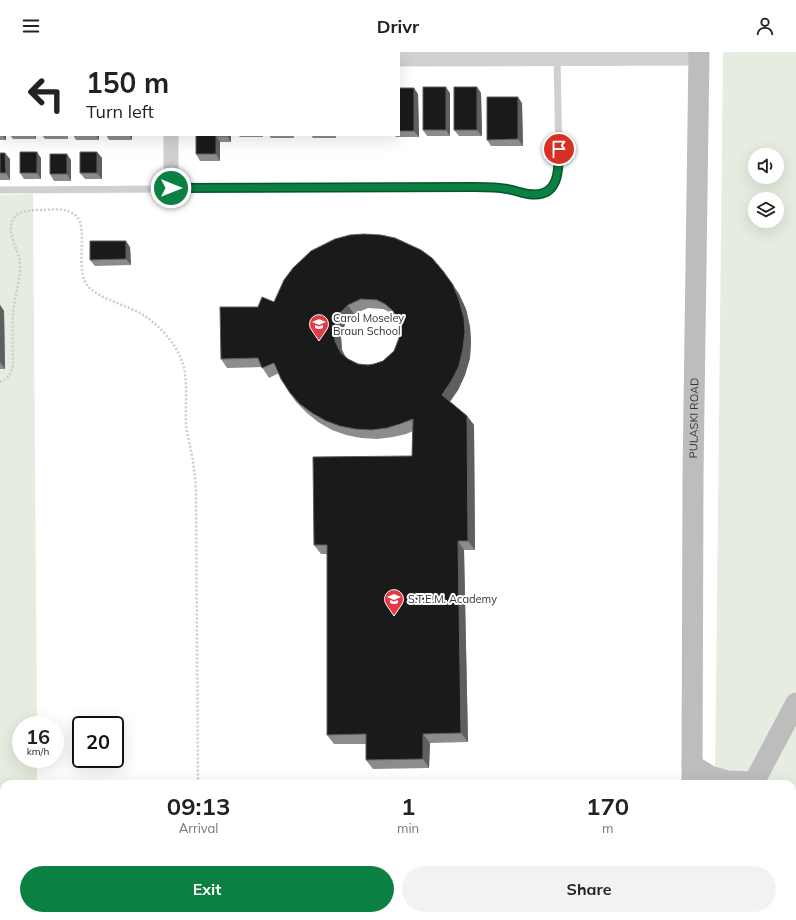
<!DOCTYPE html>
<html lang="en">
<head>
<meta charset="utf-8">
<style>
  body { margin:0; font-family:Mulish,sans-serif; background:#f2f2f2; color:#222; height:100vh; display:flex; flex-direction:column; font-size:15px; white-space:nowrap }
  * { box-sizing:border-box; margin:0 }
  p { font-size:13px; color:#767676 }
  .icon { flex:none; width:22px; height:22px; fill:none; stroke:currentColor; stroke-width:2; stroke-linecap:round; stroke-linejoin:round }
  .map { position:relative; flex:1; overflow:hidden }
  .drawer { position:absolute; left:0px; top:728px; width:796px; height:140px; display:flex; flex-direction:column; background:#fff; border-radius:12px 12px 0 0; box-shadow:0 4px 16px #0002 }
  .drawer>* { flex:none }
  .top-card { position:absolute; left:0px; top:0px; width:400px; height:84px; box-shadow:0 4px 16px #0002; background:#fff; color:#222; overflow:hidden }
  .tools { position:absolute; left:748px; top:96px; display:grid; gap:8px }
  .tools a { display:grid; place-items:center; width:36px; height:36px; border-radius:50%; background:#fff; box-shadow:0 4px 16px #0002; font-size:20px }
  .speed { position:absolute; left:12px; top:664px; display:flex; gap:8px; font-size:20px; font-weight:700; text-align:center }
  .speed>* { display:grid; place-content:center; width:52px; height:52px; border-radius:50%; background:#fff; box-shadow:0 4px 16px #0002; line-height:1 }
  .speed small { font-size:10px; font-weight:400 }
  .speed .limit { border:2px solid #111; border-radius:6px; background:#fff; color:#111 }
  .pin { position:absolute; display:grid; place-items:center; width:34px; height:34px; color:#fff; margin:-17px; border:2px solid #fff; border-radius:50%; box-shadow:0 1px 4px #0007 }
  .me { position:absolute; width:44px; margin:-22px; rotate:90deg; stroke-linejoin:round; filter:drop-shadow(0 0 3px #0008) }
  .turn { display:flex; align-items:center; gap:14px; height:84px; padding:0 20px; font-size:18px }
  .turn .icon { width:52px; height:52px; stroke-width:2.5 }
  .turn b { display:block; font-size:28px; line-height:34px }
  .eta { display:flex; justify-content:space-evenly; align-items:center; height:68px; text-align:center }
  .eta b { font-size:24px; font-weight:700; line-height:28px }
  .action { display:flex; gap:8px; margin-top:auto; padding:8px 20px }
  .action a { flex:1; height:46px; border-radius:24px; background:#0b8043; color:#fff; font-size:16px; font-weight:700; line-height:46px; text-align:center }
  .action a+a { background:#f2f2f2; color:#222 }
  header { display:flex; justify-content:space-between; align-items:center; height:52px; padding:0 20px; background:#fff; font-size:18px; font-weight:700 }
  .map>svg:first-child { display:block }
</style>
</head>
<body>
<header><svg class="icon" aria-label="menu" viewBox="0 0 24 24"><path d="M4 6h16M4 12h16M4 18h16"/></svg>Drivr<svg class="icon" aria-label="person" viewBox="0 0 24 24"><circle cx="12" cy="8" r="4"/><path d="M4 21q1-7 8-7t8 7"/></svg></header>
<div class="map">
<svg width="796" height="868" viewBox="0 0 796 868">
  <rect width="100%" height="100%" fill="#fff"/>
  <path fill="#e6ecdf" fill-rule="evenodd" d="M 723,0 L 796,0 L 796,868 L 715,868 L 715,864 L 792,864 L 792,732 L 715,732 ZM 755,103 L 777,103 L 777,125 L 755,125 ZM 755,147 L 777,147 L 777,169 L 755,169 Z
    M 33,142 L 37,673 L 21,673 L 21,707 L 37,707 L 37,732 L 4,732 L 4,864 L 38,864 L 38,868 L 0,868 L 0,143 Z
    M 356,864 L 417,864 L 418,868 L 356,868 Z
    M 451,864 L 512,864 L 512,868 L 451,868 Z"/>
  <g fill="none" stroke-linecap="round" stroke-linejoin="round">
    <path stroke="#cdcdcd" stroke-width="2.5" stroke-dasharray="2 2" stroke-linecap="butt" d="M 0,330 C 9,326 11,322 13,313 C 13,296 12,279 13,262 C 14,245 21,227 20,211 C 19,198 7,183 12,170 C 16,157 35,158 46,158 C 57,157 69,156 77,165 C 88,177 75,216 87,233 C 96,246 130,254 145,264 C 162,276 179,295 184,316 C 188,335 185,354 186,373 C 188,388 193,403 194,418 C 195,426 196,434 196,442 L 198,732
      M 0,847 L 4,845"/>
    <path stroke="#d0d0d0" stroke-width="7" d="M 0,138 L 475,135 C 486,135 497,135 507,137 C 537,144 554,151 559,112 L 557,4"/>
    <path stroke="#d0d0d0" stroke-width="15" d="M 171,0 L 171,1
      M 399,7 L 699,6
      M 0,9 L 1,9
      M 171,83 L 171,136"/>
    <g stroke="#bdbdbd" stroke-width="21">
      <path d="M 692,713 L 710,724 L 728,729 L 754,730"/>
      <path id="s1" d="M 692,732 L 693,425 L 699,0"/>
      <path d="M 753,732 L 796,651"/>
      <path d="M 679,868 L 682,864"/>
    </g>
  </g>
  <path fill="#8c8c8c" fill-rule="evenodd" d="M 477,35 L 481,41 L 482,84 L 459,84 L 454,78 Z
    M 399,36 L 418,42 L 419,85 L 396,85 L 394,83 L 399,83 Z
    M 0,39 L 1,39 L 1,83 L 6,83 L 6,88 L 0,88 Z
    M 450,41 L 450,84 L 427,84 L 423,78 Z
    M 522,51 L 523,94 L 491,94 L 487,88 Z
    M 10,83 L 36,83 L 36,87 L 13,87 Z
    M 42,83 L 68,83 L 68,87 L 45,87 Z
    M 73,83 L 99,83 L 99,88 L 76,88 Z
    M 106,83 L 132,83 L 132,88 L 109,88 Z
    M 196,83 L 231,83 L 231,90 L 220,90 L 220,109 L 200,109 L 196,102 Z
    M 238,83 L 263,83 L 263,85 L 240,85 Z
    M 269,83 L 294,83 L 294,86 L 271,86 Z
    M 311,83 L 336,83 L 336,86 L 313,86 Z
    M 97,100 L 102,106 L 102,127 L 85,127 L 80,121 Z
    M 0,101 L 10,107 L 10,128 L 0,128 Z
    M 41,106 L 41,127 L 24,127 L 20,121 Z
    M 71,108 L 71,129 L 54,129 L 50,122 Z
    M 130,195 L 131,213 L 95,214 L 90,208 Z
    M 450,228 L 459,242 L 466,257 L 470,275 L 471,289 L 470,306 L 465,323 L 458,338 L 450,350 L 467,364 L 474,373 L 475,498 L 464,498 L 468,690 L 430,691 L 429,716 L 373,717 L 366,708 L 366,692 L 334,692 L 327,683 L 327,502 L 321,502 L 314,493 L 412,404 L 413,379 L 406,382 L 393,385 L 377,387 L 361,386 L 346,383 L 332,378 L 318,370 L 307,361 L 296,350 L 290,341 L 279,321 L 269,326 L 262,315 L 227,316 L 221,307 L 258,255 L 274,250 ZM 368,256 L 383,257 L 391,261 L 396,266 L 398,269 L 400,276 L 399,286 L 394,299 L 383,309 L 374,312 L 368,313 L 358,312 L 348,307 L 345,304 L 342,298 L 341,285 L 345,272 L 354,262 Z
    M 0,253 L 4,259 L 5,317 L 0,317 Z"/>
  <path fill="#5f5f5f" d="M 446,35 L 450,41 L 450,84 L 446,78 Z
    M 477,35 L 481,41 L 482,84 L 477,78 Z
    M 414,36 L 418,42 L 419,85 L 414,79 Z
    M 518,45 L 522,51 L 523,94 L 518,87 Z
    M 2,83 L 6,83 L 6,88 Z
    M 34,83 L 36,83 L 36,87 Z
    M 96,83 L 99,83 L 99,88 Z
    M 129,83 L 132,83 L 132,88 Z
    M 227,83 L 231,83 L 231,90 L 227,84 Z
    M 216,84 L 220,90 L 220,109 L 216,102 Z
    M 37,100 L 41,106 L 41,127 L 37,121 Z
    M 97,100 L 102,106 L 102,127 L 97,121 Z
    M 5,101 L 10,107 L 10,128 L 6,121 Z
    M 67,102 L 71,108 L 71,129 L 67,122 Z
    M 126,189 L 130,195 L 131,213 L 126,207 Z
    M 443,219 L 459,242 L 466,257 L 470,275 L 471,289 L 470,306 L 465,323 L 458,338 L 448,352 L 442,343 Z
    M 0,253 L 4,259 L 5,317 L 0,310 Z
    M 348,253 L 354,262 L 345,272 L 341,285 L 342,298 L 348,310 L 341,301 L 335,289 L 334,275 L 339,262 Z
    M 467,364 L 474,373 L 475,498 L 468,489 Z
    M 458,489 L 464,498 L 468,690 L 461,681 Z
    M 423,682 L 430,691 L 429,716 L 423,707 Z"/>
  <path fill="#1a1a1a" stroke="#5f5f5f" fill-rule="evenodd" d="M 423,35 L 446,35 L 446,78 L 423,78 Z
    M 454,35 L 477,35 L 477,78 L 454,78 Z
    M 399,36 L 414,36 L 414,79 L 399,79 Z
    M 0,39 L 1,39 L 1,81 L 0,81 Z
    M 487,45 L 518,45 L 518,87 L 487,88 Z
    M 196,83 L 227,83 L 227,84 L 216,84 L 216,102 L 196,102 Z
    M 20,100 L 37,100 L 37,121 L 20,121 Z
    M 80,100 L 97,100 L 97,121 L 80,121 Z
    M 0,101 L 5,101 L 6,121 L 0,121 Z
    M 50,102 L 67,102 L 67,122 L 50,122 Z
    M 364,182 L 381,183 L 395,186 L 421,198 L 432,206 L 443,219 L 453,233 L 459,248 L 464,266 L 465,280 L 463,297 L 459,314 L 452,328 L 442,343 L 467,364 L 468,489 L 458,489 L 461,681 L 423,682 L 423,707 L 366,708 L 366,682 L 327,683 L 327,493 L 314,493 L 313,405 L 412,404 L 413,367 L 400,372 L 387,376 L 371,378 L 355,377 L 340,374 L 326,369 L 312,361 L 300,352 L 290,341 L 281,327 L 274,311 L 262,316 L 258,306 L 221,307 L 220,255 L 258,255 L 262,245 L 274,250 L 284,228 L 293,216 L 311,199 L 335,187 L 350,183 ZM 361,247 L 377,248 L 385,252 L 393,259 L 398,269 L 400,276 L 399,286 L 394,299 L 383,309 L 374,312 L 368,313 L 358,312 L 348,307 L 341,301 L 335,289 L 334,275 L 339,262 L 348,253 Z
    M 90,189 L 126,189 L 126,207 L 90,208 Z"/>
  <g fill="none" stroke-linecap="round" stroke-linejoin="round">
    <defs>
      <path id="route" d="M 171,136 L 475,135 C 486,135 497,135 507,137 C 514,138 521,141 528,142 C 559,147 559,119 559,97"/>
    </defs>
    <use href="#route" stroke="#07532c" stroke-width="10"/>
    <use href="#route" stroke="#0b8043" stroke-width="7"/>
  </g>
  <defs>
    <symbol id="school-pin" viewBox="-11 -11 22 30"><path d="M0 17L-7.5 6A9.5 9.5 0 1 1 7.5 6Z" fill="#e63946" stroke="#fff"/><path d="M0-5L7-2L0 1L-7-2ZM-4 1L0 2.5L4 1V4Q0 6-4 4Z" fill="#fff"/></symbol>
  </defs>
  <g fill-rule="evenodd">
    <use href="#school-pin" x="308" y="261" width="22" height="30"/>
    <use href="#school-pin" x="383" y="536" width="22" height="30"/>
  </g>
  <g text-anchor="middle" stroke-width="4" stroke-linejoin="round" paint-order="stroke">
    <g font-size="11" fill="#333" stroke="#fff" text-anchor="start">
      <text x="333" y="270">Carol Moseley<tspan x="333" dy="13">Braun School</tspan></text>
      <text x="408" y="551">S.T.E.M. Academy</text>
    </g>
    <g font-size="11" fill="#333" stroke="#fff">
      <text dy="4" stroke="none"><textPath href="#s1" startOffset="366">PULASKI ROAD</textPath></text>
    </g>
  </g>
</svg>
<div class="tools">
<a><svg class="icon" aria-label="sound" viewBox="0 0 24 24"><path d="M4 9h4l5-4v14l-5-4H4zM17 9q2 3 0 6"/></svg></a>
<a><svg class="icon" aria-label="layers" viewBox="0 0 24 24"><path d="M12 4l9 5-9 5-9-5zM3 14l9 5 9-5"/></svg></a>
</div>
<div class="speed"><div>16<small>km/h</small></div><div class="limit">20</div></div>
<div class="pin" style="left:559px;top:97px;background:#d93025"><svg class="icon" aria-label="arrive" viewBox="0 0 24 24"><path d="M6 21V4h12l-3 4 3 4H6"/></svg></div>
<svg class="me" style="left:171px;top:136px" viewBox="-20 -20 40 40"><circle r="17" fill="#0b8043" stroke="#fff" stroke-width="3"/><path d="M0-11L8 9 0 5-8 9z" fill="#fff"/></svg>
<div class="top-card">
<div class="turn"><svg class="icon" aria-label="left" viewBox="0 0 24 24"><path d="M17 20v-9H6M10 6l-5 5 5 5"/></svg><div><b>150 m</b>Turn left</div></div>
</div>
<section class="drawer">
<div class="eta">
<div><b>09:13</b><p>Arrival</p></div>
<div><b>1</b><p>min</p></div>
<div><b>170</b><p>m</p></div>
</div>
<div class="action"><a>Exit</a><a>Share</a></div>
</section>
</div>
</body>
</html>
